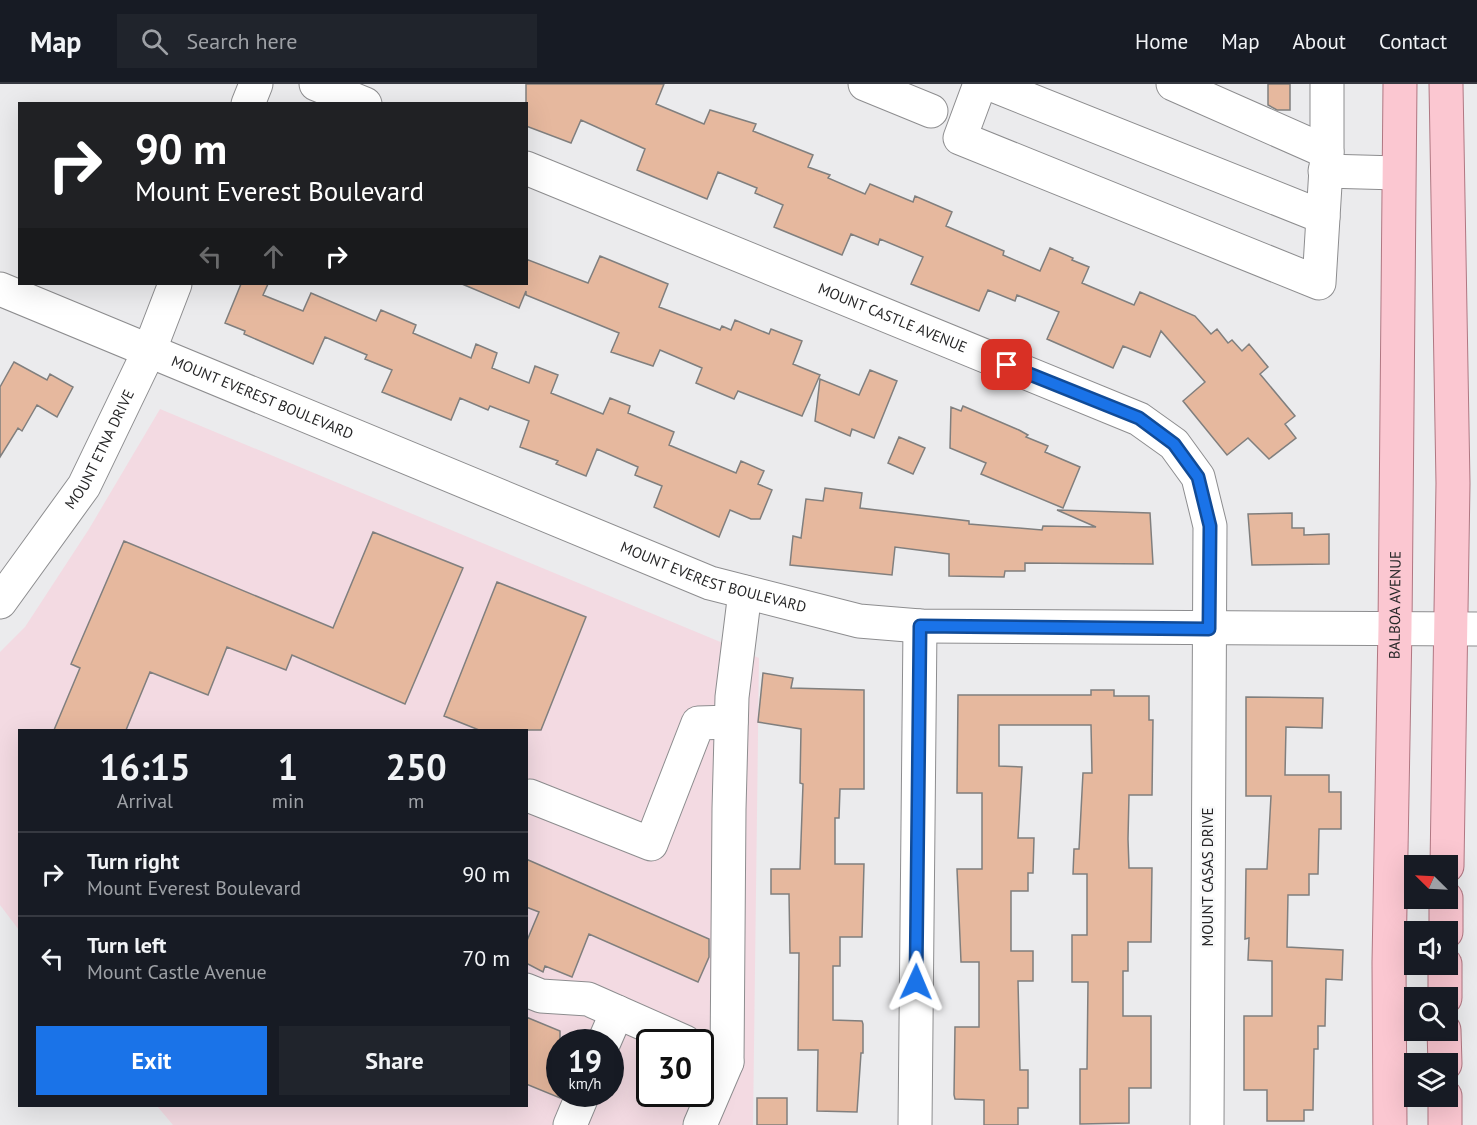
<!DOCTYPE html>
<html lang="en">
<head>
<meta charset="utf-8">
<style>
  body { margin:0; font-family:"PT Sans",sans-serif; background:#20242c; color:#f1f3f6; height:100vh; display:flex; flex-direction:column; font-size:22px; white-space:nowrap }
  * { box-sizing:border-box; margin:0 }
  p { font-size:20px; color:#9ea1a6 }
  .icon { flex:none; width:33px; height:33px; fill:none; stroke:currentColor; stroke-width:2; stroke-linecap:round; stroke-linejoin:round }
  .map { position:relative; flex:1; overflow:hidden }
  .panel { position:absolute; left:18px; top:645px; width:510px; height:378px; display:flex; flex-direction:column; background:#171b24; border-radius:0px; box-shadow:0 6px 24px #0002 }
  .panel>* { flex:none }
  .hud { position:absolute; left:18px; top:18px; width:510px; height:183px; border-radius:0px; box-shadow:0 6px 24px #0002; background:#202124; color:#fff; overflow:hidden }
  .needle { width:39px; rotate:294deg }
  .controls { position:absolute; left:1404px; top:771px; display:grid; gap:12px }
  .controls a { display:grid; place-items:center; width:54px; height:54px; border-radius:0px; background:#171b24; box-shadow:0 6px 24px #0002; font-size:30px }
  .speed { position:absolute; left:546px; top:945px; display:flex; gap:12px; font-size:30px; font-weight:700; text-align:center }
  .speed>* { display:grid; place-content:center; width:78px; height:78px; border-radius:50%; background:#171b24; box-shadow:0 6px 24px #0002; line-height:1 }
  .speed small { font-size:15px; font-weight:400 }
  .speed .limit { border:3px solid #111; border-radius:9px; background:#fff; color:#111 }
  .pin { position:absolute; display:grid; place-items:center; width:51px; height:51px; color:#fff; margin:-26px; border-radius:12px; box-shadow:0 3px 9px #0006 }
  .me { position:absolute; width:66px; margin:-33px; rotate:1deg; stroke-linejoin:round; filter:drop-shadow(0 0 4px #0008) }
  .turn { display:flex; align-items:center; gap:21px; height:126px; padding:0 18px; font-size:27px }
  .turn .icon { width:78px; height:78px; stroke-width:2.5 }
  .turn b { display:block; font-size:42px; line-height:51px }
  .lanes { display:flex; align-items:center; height:57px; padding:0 18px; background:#0003; justify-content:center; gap:30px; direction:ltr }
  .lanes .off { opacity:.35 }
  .eta { display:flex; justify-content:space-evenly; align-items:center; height:102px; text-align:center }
  .eta b { font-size:36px; font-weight:700; line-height:42px }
  .cta { display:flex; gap:12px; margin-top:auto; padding:12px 18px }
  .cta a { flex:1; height:69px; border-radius:0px; background:#1a73e8; color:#fff; font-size:24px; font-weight:700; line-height:69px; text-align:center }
  .cta a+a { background:#20242c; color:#f1f3f6 }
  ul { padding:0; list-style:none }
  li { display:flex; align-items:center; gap:18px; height:84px; padding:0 18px; border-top:2px solid #363941 }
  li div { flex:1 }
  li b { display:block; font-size:22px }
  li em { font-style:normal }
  header { display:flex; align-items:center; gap:36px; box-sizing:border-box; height:84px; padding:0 30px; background:#171b24; border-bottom:2px solid #363941 }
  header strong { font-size:28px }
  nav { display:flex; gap:33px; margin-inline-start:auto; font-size:21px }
  .search { width:420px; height:54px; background:#20242c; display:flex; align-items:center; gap:15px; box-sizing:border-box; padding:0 21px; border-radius:0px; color:#9ea1a6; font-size:22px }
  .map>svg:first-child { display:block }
</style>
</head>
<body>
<header>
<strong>Map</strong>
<div class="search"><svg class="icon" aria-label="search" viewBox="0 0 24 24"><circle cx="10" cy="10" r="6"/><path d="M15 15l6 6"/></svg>Search here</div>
<nav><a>Home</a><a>Map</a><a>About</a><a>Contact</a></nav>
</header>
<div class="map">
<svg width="1477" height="1041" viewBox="0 0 1477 1041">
  <rect width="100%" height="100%" fill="#ebebed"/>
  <path fill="#f3dae2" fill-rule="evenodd" d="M 160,325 L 759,574 L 753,1041 L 173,1041 L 157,1022 L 526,1022 L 526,646 L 20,646 L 19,846 L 0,821 L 0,568 L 25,543 L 89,445 ZM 560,958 L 610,958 L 610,1010 L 560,1010 ZM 650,958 L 700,958 L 700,1010 L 650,1010 Z"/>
  <path fill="#e6b89e" stroke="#807f7e" stroke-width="1.5" d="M 526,0 L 664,0 L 656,20 L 704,40 L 710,26 L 756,40 L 753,47 L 813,71 L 808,83 L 830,91 L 828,94 L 865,110 L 870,100 L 913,118 L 915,112 L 952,128 L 946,142 L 1004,167 L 1003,171 L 1040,187 L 1050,164 L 1073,174 L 1072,176 L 1089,183 L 1082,199 L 1134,221 L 1140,208 L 1195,232 L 1211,250 L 1217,245 L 1228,259 L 1232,256 L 1242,267 L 1249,260 L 1268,283 L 1260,290 L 1295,332 L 1285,340 L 1296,354 L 1269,375 L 1248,354 L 1227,371 L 1183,317 L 1205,298 L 1161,247 L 1150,273 L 1123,262 L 1113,284 L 1104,280 L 1047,255 L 1059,228 L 1017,211 L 1015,217 L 988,206 L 979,227 L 911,200 L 923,173 L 880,155 L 878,161 L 851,150 L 842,171 L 774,143 L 783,121 L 755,109 L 757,104 L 718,88 L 707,115 L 637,86 L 645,65 L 581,36 L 571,59 L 526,42 Z
    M 1268,0 L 1290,0 L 1290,26 L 1277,26 L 1268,21 Z
    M 600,172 L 668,200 L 659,223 L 720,246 L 722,242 L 731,246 L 735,236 L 769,250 L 771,245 L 802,257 L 793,280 L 820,291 L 802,332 L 738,307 L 734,315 L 696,299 L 702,284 L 660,266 L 653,282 L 611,268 L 619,249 L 526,211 L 526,207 L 519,224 L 462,200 L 526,200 L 526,175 L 588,199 Z
    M 241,200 L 268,200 L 263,211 L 303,227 L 311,209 L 376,237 L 381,226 L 416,241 L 413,249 L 471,274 L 476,260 L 497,269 L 492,284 L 529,299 L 535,282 L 558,291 L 551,309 L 603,330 L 610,314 L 630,322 L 628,329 L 674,348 L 669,361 L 736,389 L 741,377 L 764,387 L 758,400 L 772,406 L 760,435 L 751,435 L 730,426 L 719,453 L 654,423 L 662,402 L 635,391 L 638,383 L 597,365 L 586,392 L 556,380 L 558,377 L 520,363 L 529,337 L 490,322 L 488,326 L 460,314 L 451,336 L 382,308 L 392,286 L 365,275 L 367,271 L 325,253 L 313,280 L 244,250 L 245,247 L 225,239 Z
    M 14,278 L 47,296 L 50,290 L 73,303 L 57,333 L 37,321 L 22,347 L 18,344 L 0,373 L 0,303 Z
    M 870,286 L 897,297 L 874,354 L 852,345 L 850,352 L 815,337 L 820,295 L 859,311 Z
    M 963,322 L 1019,346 L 1028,351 L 1026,353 L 1048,362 L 1045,368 L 1080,383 L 1063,424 L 981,390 L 986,379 L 950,364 L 951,323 L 961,327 Z
    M 899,353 L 925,364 L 913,390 L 888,379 Z
    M 825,404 L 862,409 L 860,424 L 969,437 L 969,440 L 1042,446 L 1043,442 L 1096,443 L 1057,426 L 1150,429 L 1153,480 L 1025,479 L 1025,487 L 1005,487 L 1004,493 L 949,492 L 949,470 L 895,463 L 892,491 L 790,481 L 793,452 L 801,454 L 806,415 L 823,417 Z
    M 1292,429 L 1292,444 L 1304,444 L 1304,451 L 1329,450 L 1329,480 L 1252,481 L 1248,430 Z
    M 373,448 L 463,484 L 405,620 L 292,571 L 286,586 L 227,563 L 208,611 L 150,588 L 126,646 L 54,646 L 80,584 L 71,580 L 124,457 L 333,544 Z
    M 497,498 L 586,533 L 541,646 L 479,646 L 444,632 Z
    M 763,589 L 793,594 L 791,604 L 864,606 L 864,705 L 840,705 L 839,734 L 835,734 L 835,780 L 864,780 L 862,853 L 840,853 L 840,882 L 833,882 L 833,936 L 862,937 L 863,940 L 863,969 L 861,969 L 857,1028 L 817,1027 L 818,966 L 798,966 L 799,869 L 790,869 L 789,810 L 771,810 L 771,785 L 800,785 L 803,700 L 800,699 L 801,645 L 758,638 Z
    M 1091,606 L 1114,606 L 1114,612 L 1149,612 L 1149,636 L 1153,636 L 1152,711 L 1129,711 L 1128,755 L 1129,784 L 1152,784 L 1151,858 L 1128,858 L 1128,887 L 1123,887 L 1123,932 L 1151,932 L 1151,1004 L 1129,1004 L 1129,1039 L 1080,1040 L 1080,985 L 1087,985 L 1088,898 L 1072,898 L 1072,851 L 1087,851 L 1087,790 L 1073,790 L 1074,765 L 1079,765 L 1083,689 L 1092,689 L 1091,641 L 999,641 L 999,682 L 1022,683 L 1018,754 L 1034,754 L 1033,789 L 1028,789 L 1028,807 L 1011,807 L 1011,867 L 1033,867 L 1033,897 L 1018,897 L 1020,986 L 1028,986 L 1028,1024 L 1018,1024 L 1018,1041 L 984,1041 L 984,1016 L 955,1015 L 954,1011 L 955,943 L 979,943 L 979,878 L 961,878 L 957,785 L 982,785 L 982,709 L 957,709 L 958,611 L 1091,611 Z
    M 1246,613 L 1323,614 L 1322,644 L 1286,643 L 1285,691 L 1329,691 L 1329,708 L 1341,708 L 1341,745 L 1319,745 L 1318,790 L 1309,790 L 1309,811 L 1288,811 L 1287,863 L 1343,866 L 1342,896 L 1326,895 L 1325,942 L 1318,942 L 1318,965 L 1314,965 L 1313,1026 L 1304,1026 L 1304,1037 L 1267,1037 L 1267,1006 L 1244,1006 L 1244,932 L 1272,932 L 1272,877 L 1248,876 L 1249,854 L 1245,855 L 1246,785 L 1267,785 L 1271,712 L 1246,712 Z
    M 526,775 L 709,855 L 709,873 L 698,898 L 589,850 L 572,893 L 545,882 L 543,888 L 526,879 L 526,859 L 539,828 L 526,823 Z
    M 526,933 L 560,947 L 560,1014 L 526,1000 Z
    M 757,1014 L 787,1014 L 787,1041 L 757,1041 Z"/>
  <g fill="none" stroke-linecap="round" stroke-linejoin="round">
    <defs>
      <g id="minor">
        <path d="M 316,0 L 365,20"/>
        <path d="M 865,0 L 931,27"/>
        <path d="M 980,0 L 960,54 L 1319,199 L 1327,68 L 1327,0"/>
        <path d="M 990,0 L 1323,133"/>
        <path d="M 1173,0 L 1327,68"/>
        <path d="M 248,20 L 256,0"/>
        <path id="s1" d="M 526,84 L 1139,335 L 1174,360 L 1198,393 L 1210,442 L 1207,1041"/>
        <path d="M 1325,87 L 1398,89"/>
        <path id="s2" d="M 0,205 L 710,499 L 859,537 L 920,542 L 1477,545"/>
        <path id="s3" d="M 0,518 L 84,402 L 150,265 L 175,200"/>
        <path d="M 530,712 L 651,760 L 698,639 L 731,638"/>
        <path d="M 526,906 L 541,912 L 588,915 L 685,958"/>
        <path d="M 604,958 L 617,928"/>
        <path d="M 700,966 L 727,978 L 729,725 L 732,613 L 745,508"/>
        <path d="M 570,1041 L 583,1010"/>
        <path d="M 700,1041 L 727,978"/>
        <path d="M 915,1041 L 920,542"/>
      </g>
      <g id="major">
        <path d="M 1446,0 L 1453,399 L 1447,782"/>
        <path d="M 1446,848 L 1446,814"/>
        <path d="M 1445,914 L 1445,880"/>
        <path d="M 1444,946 L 1445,980"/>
        <path d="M 1445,1012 L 1445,1041"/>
        <path id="s4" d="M 1390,1041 L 1389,879 L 1395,543 L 1400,0"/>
      </g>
    </defs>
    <use href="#minor" stroke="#8d8d8f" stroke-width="35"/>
    <use href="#major" stroke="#b07782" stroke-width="35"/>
    <use href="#minor" stroke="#fff" stroke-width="33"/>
    <use href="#major" stroke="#fbc7d1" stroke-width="33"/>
  </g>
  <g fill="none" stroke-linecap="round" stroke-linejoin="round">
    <defs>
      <path id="route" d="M 916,898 L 920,542 L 1209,545 L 1210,442 L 1198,393 L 1174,360 L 1139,334 L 1007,281"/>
    </defs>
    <use href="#route" stroke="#114b97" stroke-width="15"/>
    <use href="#route" stroke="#1a73e8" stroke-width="10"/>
  </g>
  <g text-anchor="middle" stroke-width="5" stroke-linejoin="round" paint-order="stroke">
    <g font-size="15" fill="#272728" stroke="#f8f9fa">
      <text dy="5" stroke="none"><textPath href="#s1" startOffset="396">MOUNT CASTLE AVENUE</textPath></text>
      <text dy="5" stroke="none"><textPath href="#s2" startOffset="284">MOUNT EVEREST BOULEVARD</textPath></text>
      <text dy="5" stroke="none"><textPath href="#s3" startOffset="183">MOUNT ETNA DRIVE</textPath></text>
      <text dy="5" stroke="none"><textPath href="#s2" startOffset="770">MOUNT EVEREST BOULEVARD</textPath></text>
      <text dy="5" stroke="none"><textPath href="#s4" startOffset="520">BALBOA AVENUE</textPath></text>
      <text transform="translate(1208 793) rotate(-90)" y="5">MOUNT CASAS DRIVE</text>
    </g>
  </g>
</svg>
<div class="controls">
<a><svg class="needle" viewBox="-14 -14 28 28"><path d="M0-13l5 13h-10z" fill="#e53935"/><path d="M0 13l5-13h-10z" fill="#9ea1a6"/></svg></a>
<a><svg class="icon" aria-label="sound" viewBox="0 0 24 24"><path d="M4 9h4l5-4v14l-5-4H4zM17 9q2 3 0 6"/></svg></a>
<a><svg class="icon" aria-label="search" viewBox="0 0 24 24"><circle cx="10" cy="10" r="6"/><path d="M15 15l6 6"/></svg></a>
<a><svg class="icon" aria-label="layers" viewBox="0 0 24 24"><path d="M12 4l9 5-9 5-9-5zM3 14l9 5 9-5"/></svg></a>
</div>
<div class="speed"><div>19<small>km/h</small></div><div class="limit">30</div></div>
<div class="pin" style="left:1007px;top:281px;background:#d93025"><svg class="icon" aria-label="arrive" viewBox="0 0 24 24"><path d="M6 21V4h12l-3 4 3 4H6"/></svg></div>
<svg class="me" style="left:916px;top:898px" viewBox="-20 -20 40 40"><path d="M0-17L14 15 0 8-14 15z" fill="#1a73e8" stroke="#fff" stroke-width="4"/></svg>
<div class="hud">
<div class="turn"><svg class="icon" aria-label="right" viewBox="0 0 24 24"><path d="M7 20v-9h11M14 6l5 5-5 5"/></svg><div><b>90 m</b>Mount Everest Boulevard</div></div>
<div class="lanes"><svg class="icon off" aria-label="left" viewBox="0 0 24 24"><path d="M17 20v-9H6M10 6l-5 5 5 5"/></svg><svg class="icon off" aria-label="ahead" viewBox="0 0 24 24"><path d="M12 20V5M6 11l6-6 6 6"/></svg><svg class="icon" aria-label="right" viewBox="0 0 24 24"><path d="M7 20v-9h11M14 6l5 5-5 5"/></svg></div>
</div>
<section class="panel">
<div class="eta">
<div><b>16:15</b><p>Arrival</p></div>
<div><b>1</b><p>min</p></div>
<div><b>250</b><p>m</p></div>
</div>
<ul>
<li><svg class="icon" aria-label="right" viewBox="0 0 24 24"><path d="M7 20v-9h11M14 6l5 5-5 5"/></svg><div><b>Turn right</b><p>Mount Everest Boulevard</p></div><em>90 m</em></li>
<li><svg class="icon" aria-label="left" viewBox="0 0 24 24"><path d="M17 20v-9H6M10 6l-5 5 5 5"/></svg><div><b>Turn left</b><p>Mount Castle Avenue</p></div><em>70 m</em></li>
</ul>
<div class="cta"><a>Exit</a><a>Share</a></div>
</section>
</div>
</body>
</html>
